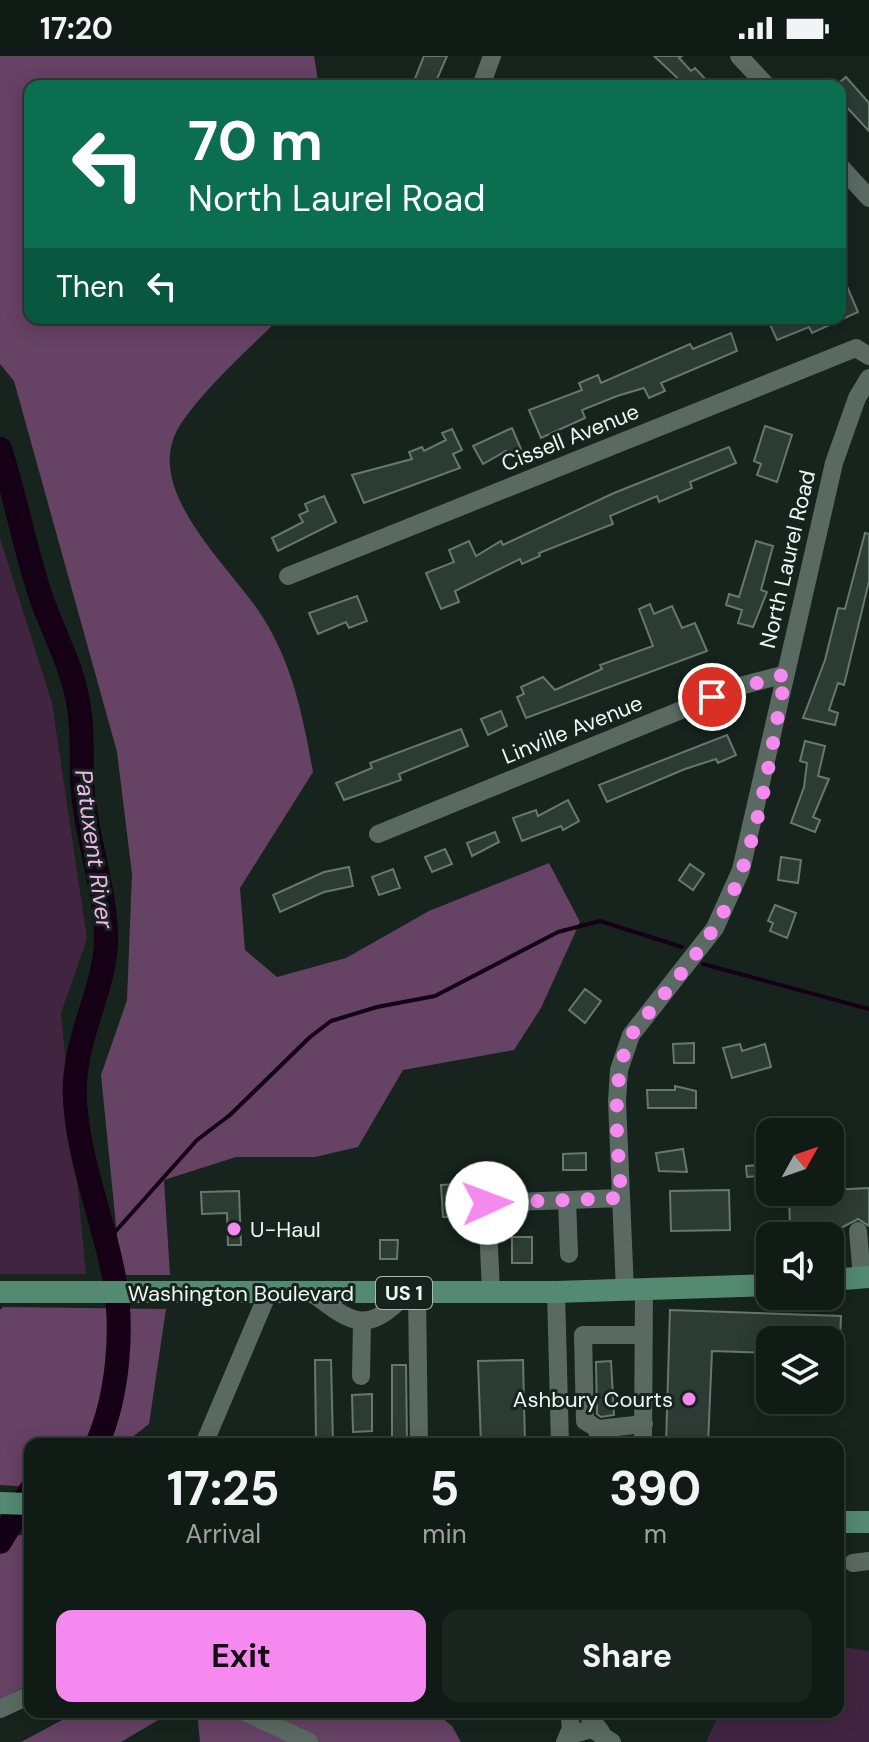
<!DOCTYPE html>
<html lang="en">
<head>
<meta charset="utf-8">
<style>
  body { margin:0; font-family:"DM Sans",sans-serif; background:#19241f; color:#f1f3f6; height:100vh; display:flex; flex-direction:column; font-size:30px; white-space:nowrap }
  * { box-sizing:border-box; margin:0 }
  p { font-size:26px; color:#9ca1a1 }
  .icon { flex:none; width:44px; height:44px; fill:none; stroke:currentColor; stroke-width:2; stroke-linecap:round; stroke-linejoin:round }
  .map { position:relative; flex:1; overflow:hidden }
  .drawer { position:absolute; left:24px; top:1382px; width:820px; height:280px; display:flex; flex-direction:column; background:#101b16; border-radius:16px; box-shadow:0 4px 20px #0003,0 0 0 2px #303935 }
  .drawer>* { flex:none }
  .guide { position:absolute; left:24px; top:24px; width:822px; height:244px; border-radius:16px; box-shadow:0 4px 20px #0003,0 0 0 2px #303935; background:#0b6e4f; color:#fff; overflow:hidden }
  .needle { width:52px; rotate:50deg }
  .controls { position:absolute; left:756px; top:1062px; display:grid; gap:16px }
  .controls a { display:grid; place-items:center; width:88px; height:88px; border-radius:16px; background:#101b16; box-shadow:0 4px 20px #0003,0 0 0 2px #303935; font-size:40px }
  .pin { position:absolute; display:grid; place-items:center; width:68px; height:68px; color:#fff; margin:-34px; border:4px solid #fff; border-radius:50%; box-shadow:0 2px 8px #0007 }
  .me { position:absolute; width:88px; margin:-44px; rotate:88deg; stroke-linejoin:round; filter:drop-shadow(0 0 6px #0008) }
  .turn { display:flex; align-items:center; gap:28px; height:168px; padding:0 32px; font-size:36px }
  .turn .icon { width:104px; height:104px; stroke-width:2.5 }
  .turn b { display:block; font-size:56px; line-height:68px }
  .then { display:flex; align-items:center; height:76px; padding:0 32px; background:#0003; gap:16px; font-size:30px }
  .eta { display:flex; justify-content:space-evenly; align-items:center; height:136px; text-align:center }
  .eta b { font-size:48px; font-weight:700; line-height:56px }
  .cta { display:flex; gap:16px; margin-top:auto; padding:16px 32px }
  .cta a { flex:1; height:92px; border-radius:16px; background:#f589ef; color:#111; font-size:32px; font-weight:700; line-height:92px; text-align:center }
  .cta a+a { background:#19241f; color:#f1f3f6 }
  .status { display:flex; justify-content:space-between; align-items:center; height:56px; padding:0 40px; background:#101b16; direction:ltr }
  .status svg { height:22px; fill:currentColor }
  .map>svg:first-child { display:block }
</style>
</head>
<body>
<div class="status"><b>17:20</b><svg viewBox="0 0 49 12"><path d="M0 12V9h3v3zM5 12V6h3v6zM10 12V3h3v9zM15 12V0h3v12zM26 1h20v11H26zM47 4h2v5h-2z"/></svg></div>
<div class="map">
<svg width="869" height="1686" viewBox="0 0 869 1686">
  <rect width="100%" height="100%" fill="#16241d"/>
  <path fill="#412540" d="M 0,482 L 52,647 L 87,883 L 61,957 L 86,1218 L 0,1218 Z
    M 838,1590 L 869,1595 L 869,1686 L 706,1686 L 720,1656 L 838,1656 Z"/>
  <path fill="#664264" d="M 0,0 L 314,0 L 319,30 L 30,30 L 30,262 L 280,262 C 252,290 188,347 174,381 C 150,442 233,514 262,560 C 293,609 303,660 313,716 L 240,832 L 245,894 L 277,921 L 346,902 L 429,855 L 549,807 L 580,866 L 541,952 L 514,994 L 403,1014 L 358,1091 L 315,1101 L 236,1101 L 164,1124 L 170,1219 L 121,1219 L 101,1019 L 127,944 L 132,818 L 117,696 L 14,325 L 0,308 Z
    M 3,1251 L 166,1253 L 149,1368 L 131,1382 L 129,1388 L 30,1388 L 30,1431 L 0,1429 L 0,1254 Z
    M 30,1478 L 30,1628 L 0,1644 L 0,1482 Z
    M 77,1656 L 164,1656 L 160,1663 L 121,1686 L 21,1686 Z
    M 197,1656 L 435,1656 L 452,1670 L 461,1686 L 200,1686 Z"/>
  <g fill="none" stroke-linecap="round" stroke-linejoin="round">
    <path stroke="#150015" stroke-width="4" d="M 703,908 L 869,953
      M 106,1186 L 197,1084 L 230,1059 L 310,981 L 331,965 L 377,951 L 435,940 L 558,876 L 600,865 L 682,891"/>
    <path stroke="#150015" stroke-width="24" d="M 0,393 C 16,442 25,495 42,544 C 55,580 74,614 79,652 C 84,681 80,709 83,737 C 87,784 105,831 106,880 C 107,934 71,983 75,1045 C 79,1107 103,1162 114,1221 C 124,1273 118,1340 97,1388
      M 0,1486 L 30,1435"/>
  </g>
  <path fill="#2c3b33" stroke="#67786f" stroke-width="2" d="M 424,0 L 447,0 L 434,30 L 412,30 Z
    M 654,0 L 682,0 L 679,2 L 691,15 L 695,12 L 712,30 L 686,30 Z
    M 846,21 L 869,47 L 869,75 L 840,44 L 840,26 Z
    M 840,214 L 858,256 L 812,277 L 809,271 L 777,284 L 767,262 L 840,262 Z
    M 731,277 L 737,295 L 661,327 L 665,335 L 649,342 L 644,332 L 617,340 L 582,354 L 585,362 L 541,382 L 529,354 L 582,334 L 579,327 L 598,319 L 601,327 L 690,288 L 693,293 Z
    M 765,370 L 792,379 L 777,426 L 757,419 L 761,408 L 754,405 Z
    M 512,372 L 521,393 L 508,399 L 506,395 L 483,408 L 473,390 Z
    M 452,373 L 462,394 L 453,398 L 460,412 L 364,447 L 352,419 L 412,403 L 409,396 L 422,391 L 424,395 L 446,384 L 442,377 Z
    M 729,391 L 736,407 L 690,426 L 692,432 L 659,446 L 657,440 L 610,460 L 613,468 L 539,497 L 540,500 L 522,508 L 520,503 L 455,535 L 459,546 L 441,553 L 426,517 L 454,506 L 449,494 L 469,485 L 476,500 L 501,485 L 503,489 L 614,437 Z
    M 324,440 L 336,466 L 278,495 L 272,482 L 303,466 L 299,459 L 308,455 L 305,448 Z
    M 865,477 L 869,478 L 869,525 L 846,621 L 844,629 L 838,627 L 829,654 L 838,657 L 835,669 L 803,662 L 825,604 L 838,552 L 845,553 Z
    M 756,485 L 773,490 L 761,534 L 767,536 L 753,571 L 738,567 L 742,554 L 726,549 L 729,538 L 739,541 Z
    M 357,540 L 367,565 L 349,572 L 346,566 L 318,578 L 309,557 Z
    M 650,548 L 654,558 L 672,550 L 682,572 L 695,567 L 707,595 L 526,662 L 517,641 L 524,638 L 521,631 L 543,621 L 555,634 L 602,613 L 600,609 L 653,590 L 639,553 Z
    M 501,655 L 507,670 L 488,679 L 481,663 Z
    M 461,673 L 468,690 L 399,718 L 401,724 L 344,744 L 336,727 L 372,712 L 370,707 Z
    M 727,679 L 736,699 L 718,707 L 716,703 L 685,713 L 607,746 L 599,729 Z
    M 805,685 L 825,690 L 818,720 L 829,723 L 813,761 L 820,764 L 815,776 L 791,767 L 804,731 L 807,707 L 800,705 Z
    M 568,744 L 579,765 L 563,774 L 561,770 L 522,785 L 513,762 L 536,754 L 538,760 Z
    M 495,776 L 499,786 L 472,800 L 467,787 Z
    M 445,793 L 452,808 L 432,816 L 425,801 Z
    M 781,801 L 801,804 L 798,827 L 778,824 Z
    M 690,808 L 704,818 L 693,834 L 679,824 Z
    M 349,811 L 353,830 L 324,836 L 280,856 L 273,839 L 324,816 Z
    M 393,813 L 400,832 L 379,839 L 372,821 Z
    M 775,849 L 796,857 L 787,882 L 770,875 L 773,867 L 768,865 Z
    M 585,933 L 601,945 L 585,967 L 569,954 Z
    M 694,987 L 694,1007 L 674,1007 L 673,988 Z
    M 740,988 L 742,995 L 765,988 L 771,1011 L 732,1022 L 723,992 Z
    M 675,1030 L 696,1035 L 696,1052 L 648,1052 L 647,1034 L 675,1034 Z
    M 770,1085 L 770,1119 L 747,1121 L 746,1110 L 758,1109 L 757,1086 Z
    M 683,1093 L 687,1116 L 659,1115 L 656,1097 Z
    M 586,1097 L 586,1114 L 563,1114 L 563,1098 Z
    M 459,1128 L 462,1160 L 443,1161 L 441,1129 Z
    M 869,1132 L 869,1170 L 858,1163 L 839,1173 L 790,1174 L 789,1136 Z
    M 729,1134 L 730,1174 L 671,1175 L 670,1135 Z
    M 239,1135 L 241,1189 L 228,1189 L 227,1157 L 202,1158 L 201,1136 Z
    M 512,1181 L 532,1181 L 532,1207 L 512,1207 Z
    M 380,1184 L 398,1184 L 397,1203 L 380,1203 Z
    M 670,1254 L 841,1260 L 839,1308 L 830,1307 L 830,1284 L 770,1284 L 770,1297 L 712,1295 L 708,1388 L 666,1388 Z
    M 315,1304 L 331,1304 L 333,1388 L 316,1388 Z
    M 523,1304 L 525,1388 L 481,1388 L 478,1305 Z
    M 611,1305 L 614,1359 L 601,1361 L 597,1358 L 596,1306 Z
    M 392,1309 L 406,1309 L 407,1388 L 392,1388 Z
    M 372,1338 L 372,1375 L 353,1376 L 352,1339 Z"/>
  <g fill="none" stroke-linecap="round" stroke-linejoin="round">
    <path stroke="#5a6a62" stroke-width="18" d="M 739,0 L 767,30
      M 481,30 L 492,0
      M 840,110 L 869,142
      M 288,520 L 856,292 L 869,300
      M 378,778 L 740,630 L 786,618
      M 567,1144 L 569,1198
      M 858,1175 L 862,1222
      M 625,1235 L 617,1045 L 619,1014 L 631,979 L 715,872 L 741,814 L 834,407 L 857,342 L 869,322
      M 491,1236 L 487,1147 L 621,1142
      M 556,1236 L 560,1388
      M 312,1237 C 353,1268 367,1279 407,1237
      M 417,1237 L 419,1388
      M 361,1320 L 362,1267
      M 598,1373 L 644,1368
      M 204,1388 L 268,1237
      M 598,1388 L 598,1373 L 585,1365 L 583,1279 L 644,1279
      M 643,1388 L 644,1234
      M 853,1507 L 869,1505
      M 0,1653 L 30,1639
      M 245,1656 L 309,1686
      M 586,1656 L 601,1676
      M 566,1684 L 571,1672 L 569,1656
      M 565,1686 L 573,1678 L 592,1673 L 612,1686"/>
    <path stroke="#538a71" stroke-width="22" d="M 830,1224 L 869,1221
      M 0,1236 L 556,1236 L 770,1229
      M 0,1447 L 30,1448
      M 838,1466 L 869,1466"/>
  </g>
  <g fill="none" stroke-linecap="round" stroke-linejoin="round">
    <path stroke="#f589ef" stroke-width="14" stroke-dasharray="0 25.2" d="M 487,1147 L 621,1142 C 619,1088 608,1030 631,979 C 659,943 690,910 714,872 C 759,802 769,699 786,618 L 712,641"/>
  </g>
  <g fill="#f589ef" stroke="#16241d" stroke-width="3">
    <circle cx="234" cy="1173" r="8"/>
    <circle cx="689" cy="1343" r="8"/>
  </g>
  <g text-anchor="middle" stroke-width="6" stroke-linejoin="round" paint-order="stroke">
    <rect fill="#16241d" stroke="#adb8b2" stroke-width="2" x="376" y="1221" width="56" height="32" rx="6"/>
    <g font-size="20" font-weight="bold" fill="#eef7f2">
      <text x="404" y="1244">US 1</text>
    </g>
    <g font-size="22" fill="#eef7f2" stroke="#16241d">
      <text transform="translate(570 381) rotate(-22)" y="8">Cissell Avenue</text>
      <text transform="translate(787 503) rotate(-77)" y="8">North Laurel Road</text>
      <text transform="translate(572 673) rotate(-22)" y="8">Linville Avenue</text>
      <text x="241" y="1245">Washington Boulevard</text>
    </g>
    <g font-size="22" fill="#eef7f2" stroke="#16241d" text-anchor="start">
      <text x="250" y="1181">U-Haul</text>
      <text x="673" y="1351" text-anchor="end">Ashbury Courts</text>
    </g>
    <g font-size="24" font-style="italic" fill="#f1b4ec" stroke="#16241d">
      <text transform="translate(94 793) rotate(82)" y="8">Patuxent River</text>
    </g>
  </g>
</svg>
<div class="controls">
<a><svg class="needle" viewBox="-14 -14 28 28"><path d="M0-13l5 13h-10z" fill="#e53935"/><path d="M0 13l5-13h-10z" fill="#9ca1a1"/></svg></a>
<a><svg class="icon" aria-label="sound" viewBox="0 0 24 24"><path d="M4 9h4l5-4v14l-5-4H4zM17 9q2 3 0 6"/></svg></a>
<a><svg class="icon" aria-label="layers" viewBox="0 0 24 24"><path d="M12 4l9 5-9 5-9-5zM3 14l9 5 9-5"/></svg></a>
</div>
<div class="pin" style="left:712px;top:641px;background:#d93025"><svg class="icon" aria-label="arrive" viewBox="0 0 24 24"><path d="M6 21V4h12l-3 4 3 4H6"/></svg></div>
<svg class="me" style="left:487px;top:1147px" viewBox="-20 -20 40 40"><circle r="19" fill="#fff"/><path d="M0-13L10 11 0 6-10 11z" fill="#f589ef"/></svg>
<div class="guide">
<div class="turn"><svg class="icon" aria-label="left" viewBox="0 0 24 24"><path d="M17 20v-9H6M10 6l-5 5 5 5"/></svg><div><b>70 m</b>North Laurel Road</div></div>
<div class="then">Then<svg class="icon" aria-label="left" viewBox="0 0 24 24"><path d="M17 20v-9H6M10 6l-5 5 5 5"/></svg></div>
</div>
<section class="drawer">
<div class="eta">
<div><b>17:25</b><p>Arrival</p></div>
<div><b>5</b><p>min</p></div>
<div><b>390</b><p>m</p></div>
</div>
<div class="cta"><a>Exit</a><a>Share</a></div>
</section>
</div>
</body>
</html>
